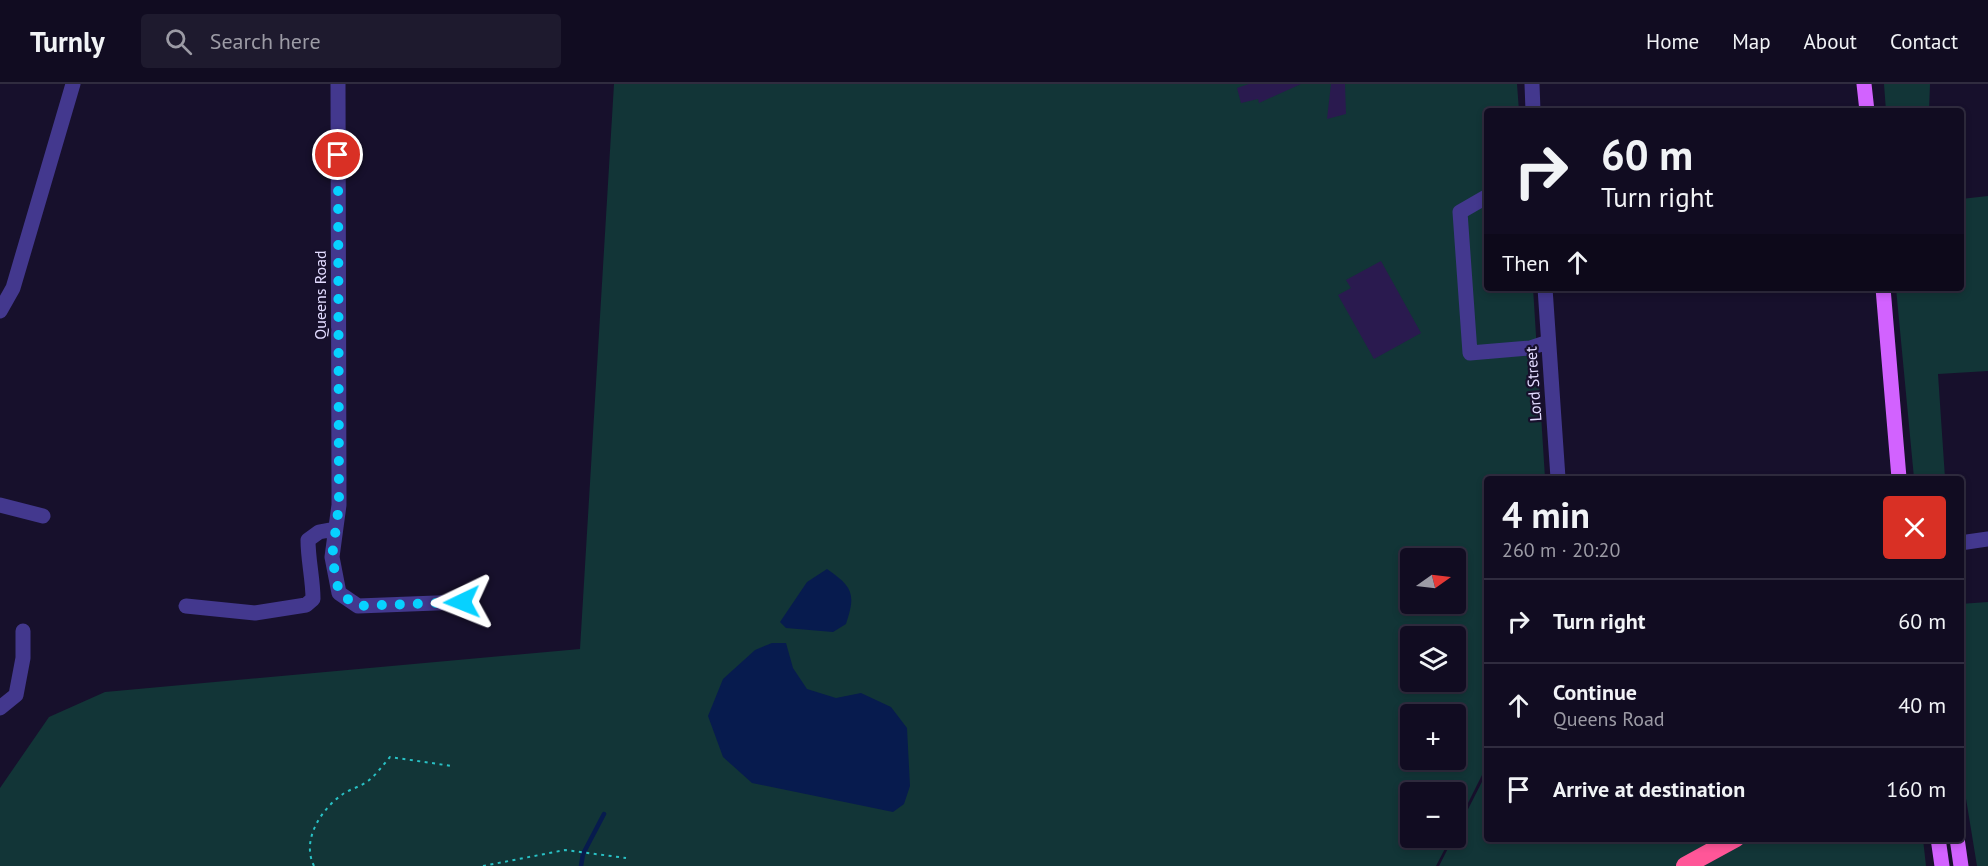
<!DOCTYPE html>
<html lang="en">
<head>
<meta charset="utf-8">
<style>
  body { margin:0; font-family:"PT Sans",sans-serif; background:#1e1a2e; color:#f1f3f6; height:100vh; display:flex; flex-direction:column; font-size:22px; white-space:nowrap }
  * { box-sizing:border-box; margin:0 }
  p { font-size:20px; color:#9c9ba5 }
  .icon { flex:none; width:33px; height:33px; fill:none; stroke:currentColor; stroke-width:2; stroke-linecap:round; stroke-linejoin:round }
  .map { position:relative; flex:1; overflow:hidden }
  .side { position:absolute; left:1484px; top:392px; width:480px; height:366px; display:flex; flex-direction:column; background:#110c21; border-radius:6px; box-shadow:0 3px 9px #0003,0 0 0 2px #302c3f }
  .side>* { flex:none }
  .top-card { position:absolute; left:1484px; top:24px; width:480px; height:183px; border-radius:6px; box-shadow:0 3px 9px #0003,0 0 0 2px #302c3f; background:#110c21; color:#f1f3f6; overflow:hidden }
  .needle { width:39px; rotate:76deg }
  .tools { position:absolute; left:1400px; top:464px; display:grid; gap:12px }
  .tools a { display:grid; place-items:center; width:66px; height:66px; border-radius:6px; background:#110c21; box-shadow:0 3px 9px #0003,0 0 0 2px #302c3f; font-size:30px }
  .pin { position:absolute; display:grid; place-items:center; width:51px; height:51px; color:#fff; margin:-26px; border:3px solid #fff; border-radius:50%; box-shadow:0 2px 6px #0007 }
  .me { position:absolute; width:66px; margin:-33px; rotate:268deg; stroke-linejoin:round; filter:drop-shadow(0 0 4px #0008) }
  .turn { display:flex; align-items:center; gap:21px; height:126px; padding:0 18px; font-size:27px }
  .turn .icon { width:78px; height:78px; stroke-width:2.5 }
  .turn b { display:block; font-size:42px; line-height:51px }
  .then { display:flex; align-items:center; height:57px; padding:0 18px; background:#0003; gap:12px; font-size:22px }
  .round { display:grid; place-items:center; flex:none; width:63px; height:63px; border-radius:6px; background:#1e1a2e }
  .overview { display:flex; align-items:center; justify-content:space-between; height:102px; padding:0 18px }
  h1 { font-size:36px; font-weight:700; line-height:45px }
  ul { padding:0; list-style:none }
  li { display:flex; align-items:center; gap:18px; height:84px; padding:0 18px; border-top:2px solid #302c3f }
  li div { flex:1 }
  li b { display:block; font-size:22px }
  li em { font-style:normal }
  header { display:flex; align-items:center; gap:36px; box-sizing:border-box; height:84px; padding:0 30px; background:#110c21; border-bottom:2px solid #302c3f }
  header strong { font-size:28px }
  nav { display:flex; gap:33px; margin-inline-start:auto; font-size:21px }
  .search { width:420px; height:54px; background:#1e1a2e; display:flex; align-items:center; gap:15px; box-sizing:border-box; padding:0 21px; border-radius:6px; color:#9c9ba5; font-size:22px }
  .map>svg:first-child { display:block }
</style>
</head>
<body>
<header>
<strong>Turnly</strong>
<div class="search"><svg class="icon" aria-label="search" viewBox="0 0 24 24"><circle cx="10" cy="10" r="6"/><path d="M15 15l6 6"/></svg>Search here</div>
<nav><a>Home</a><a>Map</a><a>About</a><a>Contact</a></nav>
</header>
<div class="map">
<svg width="1988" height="782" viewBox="0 0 1988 782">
  <rect width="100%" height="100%" fill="#17102c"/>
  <path fill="#123537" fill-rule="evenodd" d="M 614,0 L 1517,0 L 1519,27 L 1486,27 L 1486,204 L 1533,204 L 1545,394 L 1486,394 L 1486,683 L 1455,745 L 1455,708 L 1410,708 L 1410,753 L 1451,753 L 1436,782 L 0,782 L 0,704 L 49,633 L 105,608 L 580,565 ZM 1410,474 L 1455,474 L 1455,519 L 1410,519 ZM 1410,552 L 1455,552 L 1455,597 L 1410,597 ZM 1410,630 L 1455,630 L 1455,675 L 1410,675 Z
    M 1884,0 L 1930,0 L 1929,27 L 1886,27 Z
    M 1988,112 L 1988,287 L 1938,290 L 1945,394 L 1914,394 L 1896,204 L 1960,204 L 1961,115 Z
    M 1988,518 L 1988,782 L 1977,782 L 1961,684 L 1960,520 Z
    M 1486,690 L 1486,754 L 1923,755 L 1926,782 L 1439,782 Z"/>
  <path fill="#071b4e" d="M 827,485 C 853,503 856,510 846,540 L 833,548 L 786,544 L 780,538 L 807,498 Z
    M 772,559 L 786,559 L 793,584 L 807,605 L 836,614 L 861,609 L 891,623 L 907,644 L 910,702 L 904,720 L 893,728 L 752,699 L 723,673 L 708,632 L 723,595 L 755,566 Z"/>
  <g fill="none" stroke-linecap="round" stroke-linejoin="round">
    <path stroke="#071b4e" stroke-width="4.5" d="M 581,782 L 583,770 L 604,730"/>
  </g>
  <path fill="#2a1a4f" d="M 1249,0 L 1301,0 L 1259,19 L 1258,15 L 1241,19 L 1237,4 Z
    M 1331,0 L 1345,0 L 1346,30 L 1327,35 Z
    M 1381,177 L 1421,249 L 1374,275 L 1338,211 L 1351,204 L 1346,196 Z"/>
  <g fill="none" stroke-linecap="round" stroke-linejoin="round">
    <path stroke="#29c1c5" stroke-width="2" stroke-dasharray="3 4.5" stroke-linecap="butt" d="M 314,782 C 301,756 321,725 343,710 C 350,705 360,703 368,697 C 376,691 383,681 390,673 L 452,682
      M 483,782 L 565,766 L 626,774"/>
    <path stroke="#43388e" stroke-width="15" d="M 338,0 L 339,421 L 332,473 L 339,509 L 358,522 L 462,518
      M 1532,0 L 1533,27
      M 1486,113 L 1460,128 L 1470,269 L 1530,264 L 1548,258
      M 1545,204 L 1558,394
      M 0,227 L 13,204 L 73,0
      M 0,421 L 43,432
      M 1960,459 L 1988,455
      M 186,522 L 255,529 L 306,521 L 313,515 C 313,495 308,476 308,456 L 319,448 L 335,445
      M 0,624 L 16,611 L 23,574 L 23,547"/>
    <path stroke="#d262ff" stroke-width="15" d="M 1864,0 L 1867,27
      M 1883,204 L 1899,394
      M 1938,754 L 1942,782
      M 1957,754 L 1961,782"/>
    <path stroke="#ff5698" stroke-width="18" d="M 1685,782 L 1736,754"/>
  </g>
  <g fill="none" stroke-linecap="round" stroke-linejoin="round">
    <path stroke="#07d1ff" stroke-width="10" stroke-dasharray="0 18" d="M 338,71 L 339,421 L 332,473 L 339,509 L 358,522 L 462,518"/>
  </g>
  <g text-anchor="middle" stroke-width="4.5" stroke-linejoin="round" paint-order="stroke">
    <g font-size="16" fill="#e2dbff" stroke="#17102c">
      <text transform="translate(320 211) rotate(-90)" y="6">Queens Road</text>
      <text transform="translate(1533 300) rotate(-94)" y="6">Lord Street</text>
    </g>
  </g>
</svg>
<div class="tools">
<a><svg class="needle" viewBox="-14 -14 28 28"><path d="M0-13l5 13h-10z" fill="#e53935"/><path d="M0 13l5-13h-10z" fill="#9c9ba5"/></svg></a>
<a><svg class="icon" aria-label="layers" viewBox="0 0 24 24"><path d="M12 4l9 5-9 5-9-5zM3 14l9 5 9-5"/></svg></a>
<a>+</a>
<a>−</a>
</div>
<div class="pin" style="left:338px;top:71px;background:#d93025"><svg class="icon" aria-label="arrive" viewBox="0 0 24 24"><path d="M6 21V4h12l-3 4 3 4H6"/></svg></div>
<svg class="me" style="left:462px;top:518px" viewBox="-20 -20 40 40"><path d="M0-17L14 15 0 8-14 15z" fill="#07d1ff" stroke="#fff" stroke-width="4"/></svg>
<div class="top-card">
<div class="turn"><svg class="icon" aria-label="right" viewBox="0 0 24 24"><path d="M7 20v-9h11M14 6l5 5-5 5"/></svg><div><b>60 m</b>Turn right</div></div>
<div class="then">Then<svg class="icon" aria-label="ahead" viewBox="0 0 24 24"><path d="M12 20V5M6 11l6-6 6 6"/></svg></div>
</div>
<section class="side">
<div class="overview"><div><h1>4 min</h1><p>260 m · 20:20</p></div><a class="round" style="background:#d93025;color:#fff"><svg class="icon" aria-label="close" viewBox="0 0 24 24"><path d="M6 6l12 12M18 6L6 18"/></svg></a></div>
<ul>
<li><svg class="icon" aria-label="right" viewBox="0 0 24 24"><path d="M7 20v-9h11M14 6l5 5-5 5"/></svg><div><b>Turn right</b></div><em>60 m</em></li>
<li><svg class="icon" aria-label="ahead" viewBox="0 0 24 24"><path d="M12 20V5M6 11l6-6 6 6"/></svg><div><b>Continue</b><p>Queens Road</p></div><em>40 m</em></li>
<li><svg class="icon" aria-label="arrive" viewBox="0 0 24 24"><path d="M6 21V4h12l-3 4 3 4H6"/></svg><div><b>Arrive at destination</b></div><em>160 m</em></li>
</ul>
</section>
</div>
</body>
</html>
